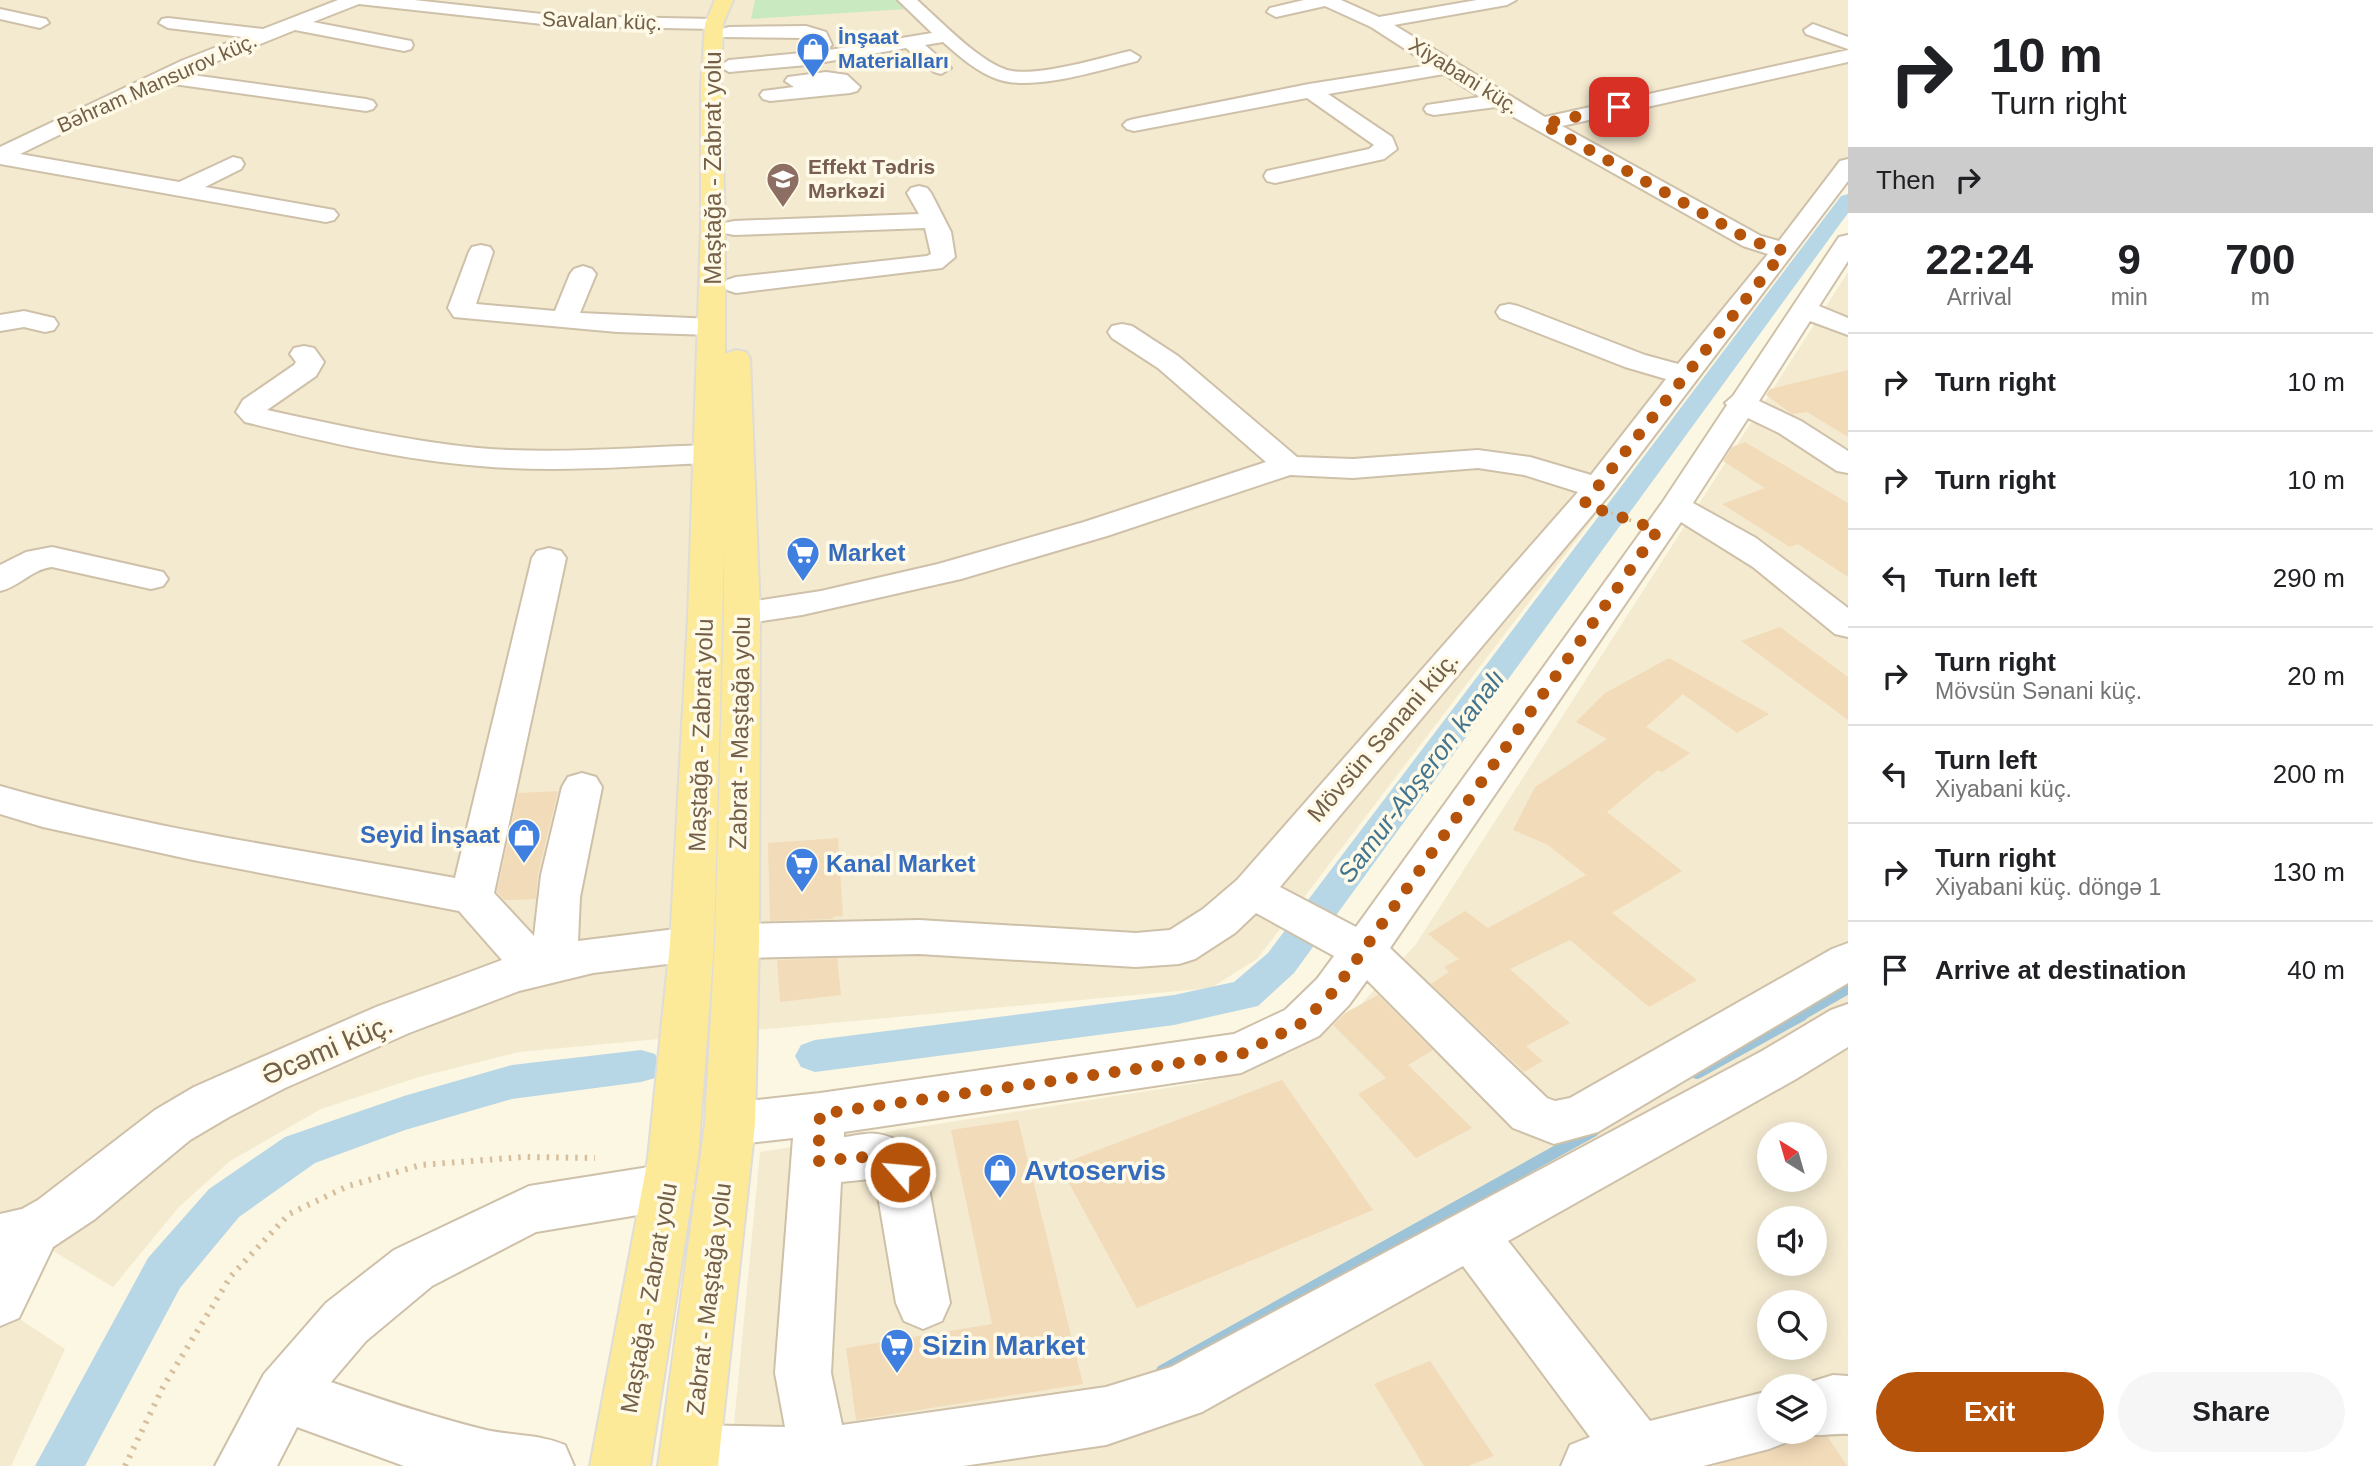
<!DOCTYPE html>
<html lang="en">
<head>
<meta charset="utf-8">
<style>
  body { margin:0; font-family:Helvetica,sans-serif; background:#f6f6f6; color:#202124; height:100vh; display:flex; flex-direction:column; font-size:26px; white-space:nowrap }
  * { box-sizing:border-box; margin:0 }
  p { font-size:23px; color:#757577 }
  .icon { flex:none; width:38px; height:38px; fill:none; stroke:currentColor; stroke-width:2; stroke-linecap:round; stroke-linejoin:round }
  .map { position:relative; flex:1; overflow:hidden }
  .side { display:flex; flex-direction:column; background:#fff; width:525px }
  .side>* { flex:none }
  .top-card { background:#fff; color:#202124; overflow:hidden }
  .needle { width:46px; rotate:323deg }
  .buttons { position:absolute; left:1757px; top:1122px; display:grid; gap:14px }
  .buttons a { display:grid; place-items:center; width:70px; height:70px; border-radius:50%; background:#fff; box-shadow:0 4px 18px #0003; font-size:35px }
  .pin { position:absolute; display:grid; place-items:center; width:60px; height:60px; color:#fff; margin:-30px; border-radius:14px; box-shadow:0 4px 10px #0006 }
  .me { position:absolute; width:77px; margin:-38px; rotate:297deg; stroke-linejoin:round; filter:drop-shadow(0 0 5px #0008) }
  .turn { display:flex; align-items:center; gap:24px; height:147px; padding:0 28px; font-size:32px }
  .turn .icon { width:91px; height:91px; stroke-width:2.5 }
  .turn b { display:block; font-size:49px; line-height:60px }
  .then { display:flex; align-items:center; height:66px; padding:0 28px; background:#0003; gap:14px; font-size:26px }
  .eta { display:flex; justify-content:space-evenly; align-items:center; height:119px; text-align:center }
  .eta b { font-size:42px; font-weight:700; line-height:49px }
  .cta { display:flex; gap:14px; margin-top:auto; padding:14px 28px }
  .cta a { flex:1; height:80px; border-radius:42px; background:#b45309; color:#fff; font-size:28px; font-weight:700; line-height:80px; text-align:center }
  .cta a+a { background:#f6f6f6; color:#202124 }
  ul { padding:0; list-style:none }
  li { display:flex; align-items:center; gap:21px; height:98px; padding:0 28px; border-top:2px solid #e0e0e0 }
  li div { flex:1 }
  li b { display:block; font-size:26px }
  li em { font-style:normal }
  main { display:flex; flex:1; min-height:0 }
  .map>svg:first-child { display:block }
</style>
</head>
<body>
<main>
<div class="map">
<svg width="1848" height="1466" viewBox="0 0 1848 1466">
  <rect width="100%" height="100%" fill="#fcf7e2"/>
  <path fill="#f4ead0" fill-rule="evenodd" d="M 0,0 L 1848,0 L 1848,184 L 1257,959 L 1211,988 L 519,1052 L 419,1077 L 321,1109 L 230,1161 L 179,1207 L 113,1287 L 0,1219 Z
    M 1848,272 L 1848,1466 L 730,1466 L 760,1152 L 1204,1082 L 1292,1052 L 1354,1012 L 1416,944 ZM 1769,1134 L 1815,1134 L 1815,1180 L 1769,1180 ZM 1769,1218 L 1815,1218 L 1815,1264 L 1769,1264 ZM 1769,1302 L 1815,1302 L 1815,1348 L 1769,1348 ZM 1769,1386 L 1815,1386 L 1815,1432 L 1769,1432 Z
    M 0,1306 L 65,1349 L 11,1466 L 0,1466 Z"/>
  <path fill="#c9eac1" d="M 755,0 L 896,0 L 906,9 L 751,19 Z"/>
  <g fill="none" stroke-linecap="round" stroke-linejoin="round">
    <path stroke="#9dc3d8" stroke-width="10" d="M 1799,1017 L 1848,989"/>
    <path stroke="#9dc3d8" stroke-width="12" d="M 1697,1073 L 1802,1015
      M 1162,1371 L 1593,1131"/>
    <path fill="#b7d6e6" fill-rule="evenodd" d="M 1848,194 L 1848,213 L 1294,973 L 1258,1006 L 1174,1025 L 815,1072 L 801,1067 L 795,1056 L 801,1045 L 815,1040 L 1174,995 L 1234,982 L 1268,953 L 1841,196 Z
      M 641,1050 L 655,1054 L 661,1066 L 655,1078 L 641,1082 L 512,1099 L 405,1130 L 315,1163 L 239,1217 L 180,1288 L 85,1466 L 35,1466 L 148,1258 L 209,1189 L 285,1137 L 404,1096 L 512,1065 Z"/>
  </g>
  <path fill="#f2dbb9" d="M 1848,370 L 1848,437 L 1807,412 L 1792,414 L 1766,395 L 1770,389 Z
    M 1745,442 L 1848,503 L 1848,577 L 1798,544 L 1790,547 L 1722,504 L 1765,488 L 1723,461 L 1732,447 Z
    M 1780,627 L 1848,677 L 1848,720 L 1741,641 Z
    M 1669,658 L 1769,714 L 1737,733 L 1683,694 L 1646,727 L 1690,753 L 1662,772 L 1658,770 L 1607,812 L 1682,871 L 1612,913 L 1697,980 L 1649,1007 L 1570,940 L 1510,969 L 1570,1023 L 1526,1046 L 1543,1061 L 1524,1072 L 1431,984 L 1449,972 L 1444,967 L 1459,959 L 1428,934 L 1465,911 L 1488,928 L 1586,875 L 1548,845 L 1513,830 L 1535,787 L 1607,739 L 1576,722 L 1605,693 Z
    M 558,791 L 538,874 L 536,899 L 504,900 L 497,892 L 518,793 Z
    M 838,838 L 843,916 L 833,917 L 833,919 L 770,921 L 768,843 Z
    M 837,958 L 841,995 L 780,1002 L 777,960 Z
    M 1378,995 L 1433,1050 L 1408,1065 L 1472,1128 L 1416,1158 L 1358,1094 L 1386,1078 L 1333,1025 L 1345,1013 Z
    M 1282,1080 L 1373,1210 L 1137,1308 L 1059,1165 Z
    M 1018,1120 L 1083,1384 L 856,1420 L 846,1348 L 992,1324 L 951,1130 Z
    M 1430,1361 L 1494,1456 L 1468,1466 L 1424,1466 L 1374,1384 Z
    M 1800,1433 L 1813,1437 L 1828,1437 L 1847,1466 L 1714,1466 L 1791,1443 L 1795,1434 Z"/>
  <g fill="none" stroke-linecap="round" stroke-linejoin="round">
    <defs>
      <path id="minor" d="M 338,0 L 414,0 L 560,16 L 714,19 L 723,24 L 714,29 L 560,26 L 359,4 L 313,22 L 411,41 L 413,45 L 411,49 L 404,51 L 295,30 L 185,74 L 366,99 L 373,101 L 376,105 L 373,109 L 366,111 L 166,83 L 20,154 L 179,182 L 233,157 L 241,159 L 244,164 L 241,169 L 205,187 L 334,210 L 338,215 L 334,220 L 326,222 L 0,164 L 0,147 L 181,61 L 242,37 L 168,28 L 159,23 L 162,19 L 168,18 L 263,29 Z
        M 898,0 L 917,0 C 941,21 977,60 1007,70 C 1035,78 1100,58 1130,51 L 1140,57 L 1137,61 C 1100,70 1033,92 997,79 C 977,72 959,56 943,42 L 925,45 L 951,68 L 941,74 L 934,72 L 906,48 L 807,65 L 729,72 L 719,66 L 729,60 L 823,51 L 816,49 L 811,40 L 805,38 L 722,37 L 720,33 L 722,29 L 729,27 L 806,26 L 826,32 L 832,45 L 823,51 L 932,33 Z
        M 1304,0 L 1341,0 L 1379,17 L 1477,0 L 1516,0 L 1507,5 L 1394,25 L 1545,117 L 1848,50 L 1848,62 L 1562,126 L 1761,236 L 1779,241 L 1840,161 L 1848,159 L 1848,181 L 1609,495 L 1280,887 L 1356,927 L 1662,503 L 1727,405 L 1725,403 L 1733,396 L 1839,237 L 1848,235 L 1848,261 L 1819,306 L 1848,318 L 1848,335 L 1810,321 L 1759,401 L 1801,421 L 1848,451 L 1848,473 L 1837,471 L 1779,433 L 1748,418 L 1693,503 L 1756,538 L 1848,608 L 1848,637 L 1835,634 L 1753,567 L 1681,522 L 1390,948 L 1547,1098 L 1555,1101 L 1570,1098 L 1832,949 L 1848,943 L 1848,983 L 1598,1132 L 1554,1144 L 1513,1128 L 1367,980 L 1349,1005 L 1319,1036 L 1241,1073 L 844,1132 L 844,1137 C 854,1136 868,1132 878,1134 C 900,1137 917,1154 926,1172 L 950,1303 L 942,1321 L 923,1329 L 904,1321 L 896,1303 L 876,1184 L 870,1179 L 841,1182 L 831,1373 L 842,1425 L 1106,1387 L 1171,1367 L 1762,1051 L 1831,1010 L 1848,1004 L 1848,1047 L 1796,1079 L 1508,1241 L 1650,1421 L 1769,1391 L 1769,1432 L 1793,1432 L 1790,1441 L 1769,1449 L 1703,1466 L 1561,1466 L 1570,1445 L 1590,1437 L 1463,1266 L 1202,1412 L 1106,1445 L 963,1466 L 665,1466 L 660,1455 L 669,1434 L 690,1425 L 785,1427 L 775,1373 L 793,1138 L 730,1145 L 712,1139 L 705,1124 L 712,1109 L 730,1103 L 820,1093 L 1234,1034 L 1285,1010 L 1317,979 L 1334,956 L 1256,913 L 1235,933 L 1195,959 L 1179,964 L 1136,967 L 919,954 L 737,958 L 721,953 L 715,941 L 721,929 L 737,924 L 919,920 L 1136,933 L 1170,930 L 1203,909 L 1237,880 L 1578,492 L 1524,475 L 1478,468 L 1353,478 L 1290,475 L 1107,536 L 961,579 L 802,615 L 742,624 L 730,621 L 724,613 L 730,605 L 821,591 L 938,564 L 1084,522 L 1266,462 L 1158,368 L 1112,338 L 1108,332 L 1112,326 L 1122,324 L 1132,326 L 1178,356 L 1297,457 L 1353,459 L 1478,450 L 1530,457 L 1591,475 L 1666,379 L 1625,367 L 1500,318 L 1496,312 L 1500,306 L 1509,304 L 1518,306 L 1645,355 L 1678,364 L 1768,254 L 1743,246 L 1496,107 L 1434,115 L 1427,113 L 1424,109 L 1427,105 L 1480,97 L 1444,74 L 1328,94 L 1392,137 L 1397,149 L 1384,159 L 1275,183 L 1267,181 L 1264,176 L 1267,171 L 1369,149 L 1374,145 L 1307,98 L 1134,131 L 1127,129 L 1123,125 L 1127,121 L 1134,119 L 1309,84 L 1430,65 L 1371,27 L 1325,6 L 1276,17 L 1267,12 L 1270,8 Z
        M 0,9 L 46,19 L 49,23 L 40,28 L 0,19 Z
        M 1813,24 L 1848,37 L 1848,49 L 1806,34 L 1804,30 Z
        M 826,72 L 847,75 L 860,87 L 857,91 L 850,93 L 770,101 L 763,99 L 760,95 L 763,91 L 794,87 L 785,81 L 788,77 Z
        M 919,186 L 927,188 L 931,193 L 951,232 L 955,257 L 942,268 L 736,293 L 727,290 L 723,285 L 727,280 L 736,277 L 927,256 L 931,254 L 925,228 L 734,235 L 725,233 L 722,228 L 725,223 L 734,221 L 919,214 L 907,193 L 911,188 Z
        M 481,245 L 490,247 L 493,252 L 476,304 L 555,311 L 570,274 L 574,269 L 583,266 L 592,269 L 596,274 L 580,313 L 712,319 L 722,321 L 725,327 L 722,333 L 712,335 L 617,332 L 454,317 L 448,308 L 469,252 L 472,247 Z
        M 24,311 L 54,318 L 58,324 L 54,330 L 45,332 L 24,327 L 0,331 L 0,315 Z
        M 304,346 L 314,348 L 324,362 L 316,376 L 267,410 C 337,425 407,441 478,448 C 554,455 633,447 709,445 L 720,448 L 724,454 L 720,460 L 709,463 C 633,466 556,473 480,466 C 401,460 321,441 245,422 L 236,412 L 243,400 L 294,365 L 296,362 L 290,354 L 294,348 Z
        M 52,547 L 163,572 L 168,579 L 163,586 L 151,589 L 52,567 C 32,569 19,587 0,591 L 0,565 L 26,552 Z
        M 549,548 L 561,551 L 566,558 L 494,893 L 534,936 L 541,875 L 562,787 L 568,777 L 582,773 L 596,777 L 602,787 L 580,897 L 578,941 L 692,927 L 708,932 L 714,944 L 708,956 L 692,961 L 593,973 L 519,991 L 409,1033 L 285,1088 L 229,1117 L 190,1140 L 95,1219 L 53,1247 L 19,1318 L 0,1326 L 0,1214 L 22,1209 L 38,1200 L 155,1110 L 194,1087 L 376,1007 L 502,960 L 459,911 L 193,860 L 43,827 L 0,814 L 0,786 C 148,829 303,850 455,878 L 532,558 L 537,551 Z
        M 668,1164 L 686,1171 L 694,1187 L 686,1203 L 668,1210 L 536,1232 L 432,1286 L 366,1341 L 331,1382 C 382,1400 433,1417 486,1430 C 513,1436 539,1434 565,1445 L 574,1466 L 404,1466 L 297,1427 L 277,1466 L 215,1466 L 264,1374 L 326,1303 L 394,1250 L 529,1186 Z
        M 1833,1375 L 1848,1376 L 1848,1434 C 1831,1433 1818,1438 1802,1432 L 1815,1432 L 1815,1386 L 1798,1386 Z"/>
      <path id="major" d="M 715,0 L 733,0 L 723,24 L 721,86 L 725,228 L 725,354 L 736,350 L 746,352 L 750,358 L 760,613 L 759,941 L 755,1124 L 718,1466 L 658,1466 L 705,1124 L 715,941 L 724,613 L 724,547 L 714,944 L 698,1158 L 650,1466 L 590,1466 L 648,1158 L 670,944 L 688,617 L 701,228 L 701,86 L 705,24 Z"/>
    </defs>
    <use href="#minor" stroke="#cec0a9" stroke-width="4"/>
    <use href="#major" stroke="#e0dcd7" stroke-width="4"/>
    <path stroke="#d7be9d" stroke-width="3.5" stroke-dasharray="2 4.5" stroke-linecap="butt" d="M 1611,513 L 1632,521"/>
    <path stroke="#d7be9d" stroke-width="6" stroke-dasharray="2.5 7" stroke-linecap="butt" d="M 125,1466 L 163,1387 L 231,1276 L 289,1214 L 348,1186 L 421,1165 L 523,1157 L 595,1158"/>
    <use href="#minor" fill="#fff" fill-rule="evenodd"/>
    <use href="#major" fill="#fcea99" fill-rule="evenodd"/>
  </g>
  <g fill="none" stroke-linecap="round" stroke-linejoin="round">
    <path stroke="#b45309" stroke-width="12" stroke-dasharray="0 21.6" d="M 900,1172 L 878,1156 L 818,1161 L 820,1114 L 1241,1054 L 1302,1023 L 1333,992 L 1363,951 L 1658,530 L 1584,504 L 1784,251 L 1752,241 L 1543,124 L 1619,107"/>
  </g>
  <defs>
    <symbol id="shop-pin" viewBox="-11 -11 22 30"><path d="M0 17L-7.5 6A9.5 9.5 0 1 1 7.5 6Z" fill="#3f7fe0" stroke="#fffae8"/><path d="M-5-2.5h2.3a2.7 3.5 0 0 1 5.4 0H5L5.5 6h-11ZM-1.5-2.5h3a1.5 2.3 0 0 0-3 0Z" fill="#fff"/></symbol>
    <symbol id="university-pin" viewBox="-11 -11 22 30"><path d="M0 17L-7.5 6A9.5 9.5 0 1 1 7.5 6Z" fill="#8d6e63" stroke="#fffae8"/><path d="M0-5L7-2L0 1L-7-2ZM-4 1L0 2.5L4 1V4Q0 6-4 4Z" fill="#fff"/></symbol>
    <symbol id="supermarket-pin" viewBox="-11 -11 22 30"><path d="M0 17L-7.5 6A9.5 9.5 0 1 1 7.5 6Z" fill="#3f7fe0" stroke="#fffae8"/><path d="M-6-5.5h2.5l.6 2H6L4.5 2H-2.5L-4.4-4H-6ZM-1.5 3.2a1.3 1.3 0 1 0 .1 0ZM3 3.2a1.3 1.3 0 1 0 .1 0Z" fill="#fff"/></symbol>
  </defs>
  <g fill-rule="evenodd">
    <use href="#shop-pin" x="794" y="30" width="38" height="52"/>
    <use href="#university-pin" x="764" y="160" width="38" height="52"/>
    <use href="#supermarket-pin" x="784" y="534" width="38" height="52"/>
    <use href="#shop-pin" x="505" y="816" width="38" height="52"/>
    <use href="#supermarket-pin" x="783" y="845" width="38" height="52"/>
    <use href="#shop-pin" x="981" y="1151" width="38" height="52"/>
    <use href="#supermarket-pin" x="878" y="1326" width="38" height="52"/>
  </g>
  <g text-anchor="middle" stroke-width="7" stroke-linejoin="round" paint-order="stroke">
    <g font-size="21" fill="#746048" stroke="#fffae8">
      <text transform="translate(602 21) rotate(2)" y="7">Savalan küç.</text>
      <text transform="translate(1464 76) rotate(32)" y="7">Xiyabani küç.</text>
      <text transform="translate(157 83) rotate(-24)" y="7">Bəhram Mansurov küç.</text>
    </g>
    <g font-size="21" font-weight="bold" fill="#366cbe" stroke="#fffae8" text-anchor="start">
      <text x="838" y="44">İnşaat<tspan x="838" dy="24">Materialları</tspan></text>
    </g>
    <g font-size="21" font-weight="bold" fill="#785e54" stroke="#fffae8" text-anchor="start">
      <text x="808" y="174">Effekt Tədris<tspan x="808" dy="24">Mərkəzi</tspan></text>
    </g>
    <g font-size="24" fill="#746048" stroke="#fffae8">
      <text transform="translate(713 168) rotate(-90)" y="8">Maştağa - Zabrat yolu</text>
      <text transform="translate(740 733) rotate(-89)" y="8">Zabrat - Maştağa yolu</text>
      <text transform="translate(701 735) rotate(-88)" y="8">Maştağa - Zabrat yolu</text>
      <text transform="translate(1383 737) rotate(-49)" y="8">Mövsün Sənani küç.</text>
      <text transform="translate(649 1298) rotate(-80)" y="8">Maştağa - Zabrat yolu</text>
      <text transform="translate(709 1299) rotate(-83)" y="8">Zabrat - Maştağa yolu</text>
    </g>
    <g font-size="24" font-weight="bold" fill="#366cbe" stroke="#fffae8" text-anchor="start">
      <text x="828" y="561">Market</text>
      <text x="500" y="843" text-anchor="end">Seyid İnşaat</text>
      <text x="826" y="872">Kanal Market</text>
    </g>
    <g font-size="26" font-style="italic" fill="#44758f" stroke="#fffae8">
      <text transform="translate(1421 776) rotate(-53)" y="9">Samur-Abşeron kanalı</text>
    </g>
    <g font-size="28" fill="#746048" stroke="#fffae8">
      <text transform="translate(327 1049) rotate(-23)" y="10">Əcəmi küç.</text>
    </g>
    <g font-size="28" font-weight="bold" fill="#366cbe" stroke="#fffae8" text-anchor="start">
      <text x="1024" y="1180">Avtoservis</text>
      <text x="922" y="1355">Sizin Market</text>
    </g>
  </g>
</svg>
<div class="buttons">
<a><svg class="needle" viewBox="-14 -14 28 28"><path d="M0-13l5 13h-10z" fill="#e53935"/><path d="M0 13l5-13h-10z" fill="#757577"/></svg></a>
<a><svg class="icon" aria-label="sound" viewBox="0 0 24 24"><path d="M4 9h4l5-4v14l-5-4H4zM17 9q2 3 0 6"/></svg></a>
<a><svg class="icon" aria-label="search" viewBox="0 0 24 24"><circle cx="10" cy="10" r="6"/><path d="M15 15l6 6"/></svg></a>
<a><svg class="icon" aria-label="layers" viewBox="0 0 24 24"><path d="M12 4l9 5-9 5-9-5zM3 14l9 5 9-5"/></svg></a>
</div>
<div class="pin" style="left:1619px;top:107px;background:#d93025"><svg class="icon" aria-label="arrive" viewBox="0 0 24 24"><path d="M6 21V4h12l-3 4 3 4H6"/></svg></div>
<svg class="me" style="left:900px;top:1172px" viewBox="-20 -20 40 40"><circle r="17" fill="#b45309" stroke="#fff" stroke-width="3"/><path d="M0-11L8 9 0 5-8 9z" fill="#fff"/></svg>
</div>
<section class="side">
<div class="top-card">
<div class="turn"><svg class="icon" aria-label="right" viewBox="0 0 24 24"><path d="M7 20v-9h11M14 6l5 5-5 5"/></svg><div><b>10 m</b>Turn right</div></div>
<div class="then">Then<svg class="icon" aria-label="right" viewBox="0 0 24 24"><path d="M7 20v-9h11M14 6l5 5-5 5"/></svg></div>
</div>
<div class="eta">
<div><b>22:24</b><p>Arrival</p></div>
<div><b>9</b><p>min</p></div>
<div><b>700</b><p>m</p></div>
</div>
<ul>
<li><svg class="icon" aria-label="right" viewBox="0 0 24 24"><path d="M7 20v-9h11M14 6l5 5-5 5"/></svg><div><b>Turn right</b></div><em>10 m</em></li>
<li><svg class="icon" aria-label="right" viewBox="0 0 24 24"><path d="M7 20v-9h11M14 6l5 5-5 5"/></svg><div><b>Turn right</b></div><em>10 m</em></li>
<li><svg class="icon" aria-label="left" viewBox="0 0 24 24"><path d="M17 20v-9H6M10 6l-5 5 5 5"/></svg><div><b>Turn left</b></div><em>290 m</em></li>
<li><svg class="icon" aria-label="right" viewBox="0 0 24 24"><path d="M7 20v-9h11M14 6l5 5-5 5"/></svg><div><b>Turn right</b><p>Mövsün Sənani küç.</p></div><em>20 m</em></li>
<li><svg class="icon" aria-label="left" viewBox="0 0 24 24"><path d="M17 20v-9H6M10 6l-5 5 5 5"/></svg><div><b>Turn left</b><p>Xiyabani küç.</p></div><em>200 m</em></li>
<li><svg class="icon" aria-label="right" viewBox="0 0 24 24"><path d="M7 20v-9h11M14 6l5 5-5 5"/></svg><div><b>Turn right</b><p>Xiyabani küç. döngə 1</p></div><em>130 m</em></li>
<li><svg class="icon" aria-label="arrive" viewBox="0 0 24 24"><path d="M6 21V4h12l-3 4 3 4H6"/></svg><div><b>Arrive at destination</b></div><em>40 m</em></li>
</ul>
<div class="cta"><a>Exit</a><a>Share</a></div>
</section>
</main>
</body>
</html>
